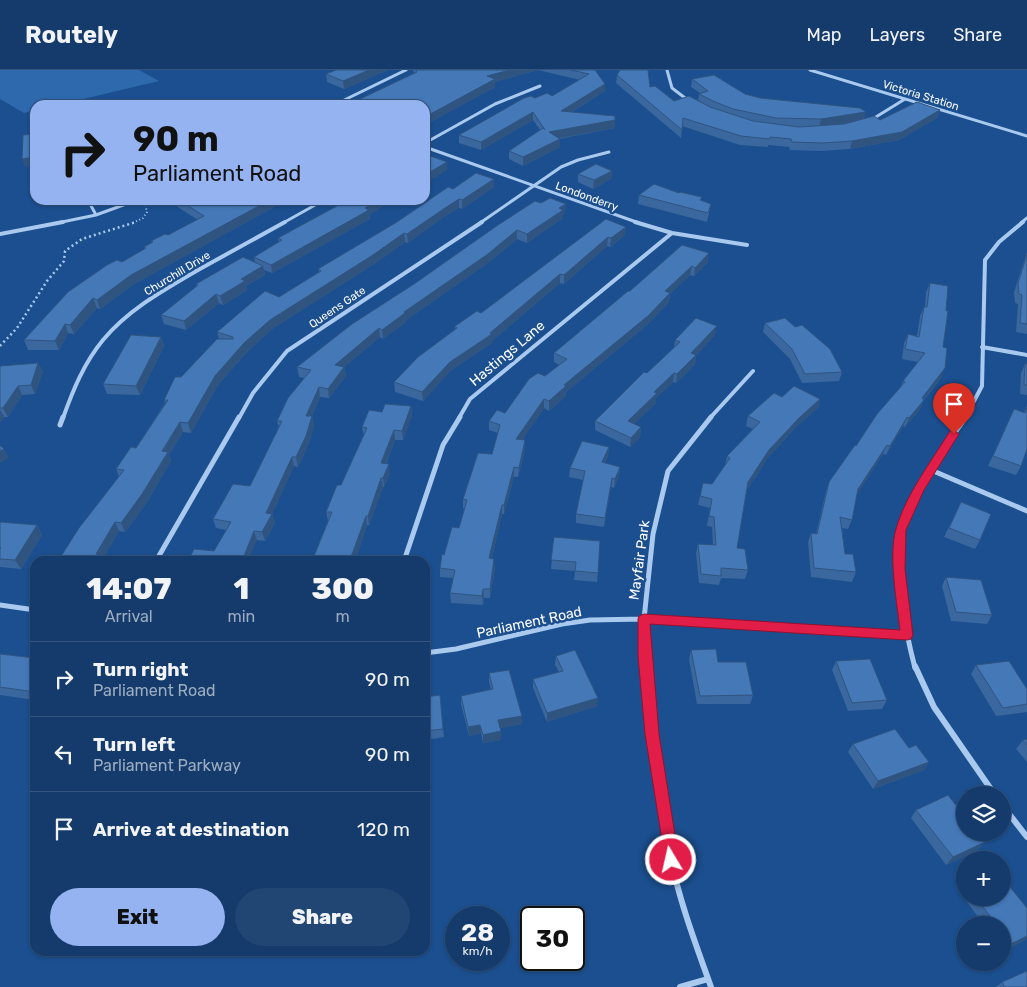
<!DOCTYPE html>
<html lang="en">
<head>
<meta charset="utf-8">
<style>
  body { margin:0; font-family:Rubik,sans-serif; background:#214673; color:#f1f3f6; height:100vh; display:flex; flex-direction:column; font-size:19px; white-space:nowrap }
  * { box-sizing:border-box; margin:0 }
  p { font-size:16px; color:#9dadc1 }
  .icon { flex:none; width:28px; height:28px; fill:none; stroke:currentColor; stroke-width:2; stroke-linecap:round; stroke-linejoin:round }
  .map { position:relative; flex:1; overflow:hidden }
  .panel { position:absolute; left:30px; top:486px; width:400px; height:400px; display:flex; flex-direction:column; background:#143b6b; border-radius:15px; box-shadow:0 1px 4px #0004,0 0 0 1px #33557e }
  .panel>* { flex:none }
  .guide { position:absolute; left:30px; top:30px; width:400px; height:105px; border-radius:15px; box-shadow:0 1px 4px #0004,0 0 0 1px #33557e; background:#95b2f1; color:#111; overflow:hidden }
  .fabs { position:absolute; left:956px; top:716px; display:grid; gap:10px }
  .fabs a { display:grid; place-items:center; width:55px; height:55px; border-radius:50%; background:#143b6b; box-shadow:0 1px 4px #0004,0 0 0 1px #33557e; font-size:25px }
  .speed { position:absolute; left:445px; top:836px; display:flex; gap:10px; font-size:25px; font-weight:700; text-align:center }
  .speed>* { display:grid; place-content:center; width:65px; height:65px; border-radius:50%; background:#143b6b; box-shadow:0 1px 4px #0004,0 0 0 1px #33557e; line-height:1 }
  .speed small { font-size:12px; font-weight:400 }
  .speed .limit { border:2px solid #111; border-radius:8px; background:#fff; color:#111 }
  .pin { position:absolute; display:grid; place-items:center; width:42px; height:42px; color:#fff; margin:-51px -21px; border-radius:50% 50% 50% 0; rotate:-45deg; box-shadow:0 0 5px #0007 }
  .pin .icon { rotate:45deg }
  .me { position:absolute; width:55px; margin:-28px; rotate:351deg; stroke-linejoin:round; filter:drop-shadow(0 0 4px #0008) }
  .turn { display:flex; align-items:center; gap:18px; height:105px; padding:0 20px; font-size:22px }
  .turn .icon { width:65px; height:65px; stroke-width:2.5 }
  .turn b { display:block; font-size:35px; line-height:42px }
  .eta { display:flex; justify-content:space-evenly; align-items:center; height:85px; text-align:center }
  .eta b { font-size:30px; font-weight:800; line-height:35px }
  .action { display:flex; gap:10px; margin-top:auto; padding:10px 20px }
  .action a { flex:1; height:58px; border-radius:30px; background:#95b2f1; color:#111; font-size:20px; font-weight:800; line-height:58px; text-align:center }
  .action a+a { background:#214673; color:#f1f3f6 }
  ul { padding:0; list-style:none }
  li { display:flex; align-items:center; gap:15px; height:75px; padding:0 20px; border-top:1px solid #33557e }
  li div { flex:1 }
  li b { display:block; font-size:19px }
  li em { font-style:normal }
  header { display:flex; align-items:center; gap:30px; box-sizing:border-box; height:70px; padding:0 25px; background:#143b6b; border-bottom:1px solid #33557e }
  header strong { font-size:24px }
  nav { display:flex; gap:28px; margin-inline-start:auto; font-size:18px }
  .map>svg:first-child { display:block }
</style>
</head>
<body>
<header>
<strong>Routely</strong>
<nav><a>Map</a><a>Layers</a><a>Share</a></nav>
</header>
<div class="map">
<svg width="1027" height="917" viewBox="0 0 1027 917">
  <rect width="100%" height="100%" fill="#1b4f8f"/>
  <path fill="#2e69ad" d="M 0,0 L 139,0 L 159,11 L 58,35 L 35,35 L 35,40 L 24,43 L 0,29 Z"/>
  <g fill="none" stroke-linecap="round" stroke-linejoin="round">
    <path stroke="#a9c9ee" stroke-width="2" stroke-dasharray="1 2.5" stroke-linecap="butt" d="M 133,153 L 143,148 L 147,142 L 145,134"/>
    <path stroke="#a9c9ee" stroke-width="2.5" stroke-dasharray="2 3" stroke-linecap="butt" d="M 0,276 L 17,258 L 47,211 L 64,191 L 65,181 L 82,169 L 136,152"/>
    <path stroke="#a9c9ee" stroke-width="3" d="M 667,0 L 672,18 L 689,31
      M 810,0 L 1027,66
      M 334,35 L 406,0
      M 871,50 L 905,29
      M 425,73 L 495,34 L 540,16
      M 425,77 L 639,153
      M 88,130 L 96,145
      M 57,153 L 96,145 L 137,130
      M 283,153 L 324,130
      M 480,153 L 561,97 L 578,90 L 609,82
      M 1021,153 L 1027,148"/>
    <path stroke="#a9c9ee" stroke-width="4" d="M 635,152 L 672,163 L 747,175
      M 0,164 L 63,152
      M 982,277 L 1027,285
      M 63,348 C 73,320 84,293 103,270 C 129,239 164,220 198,200 C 227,184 256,168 285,152
      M 239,348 L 253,323 L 287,281 L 482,152
      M 459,348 L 470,329 L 672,163
      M 710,348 L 753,301
      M 965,348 L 982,316 L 985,190 L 999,172 L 1023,152"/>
    <path stroke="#a9c9ee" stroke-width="5" d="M 60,355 L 63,347
      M 931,400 L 1027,441
      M 156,491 L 239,347
      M 404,491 L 443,375 L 460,347
      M 0,535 L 35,540
      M 425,583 L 456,579 L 562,554 L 590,550 L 644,549 L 907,565
      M 646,598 L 644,549 L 653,464 L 668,401 L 711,347
      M 915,598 C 905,560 894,501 901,462 C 902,455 907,448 910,441 C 925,407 944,377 966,347"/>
    <path stroke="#a9c9ee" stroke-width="6" d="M 646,596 C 652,661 658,726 671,789 C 680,833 696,875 711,917
      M 915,596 L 934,637 L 995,725
      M 1002,735 L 1027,767
      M 680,917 L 708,909"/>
  </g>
  <path fill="#3a679d" d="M 336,0 L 388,0 L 344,19 L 327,12 L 326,4 Z
    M 413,0 L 595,0 L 605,14 L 605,21 L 572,42 L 615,58 L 559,69 L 560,69 L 560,77 L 523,96 L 509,89 L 509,81 L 540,60 L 533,50 L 481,80 L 459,73 L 459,65 L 535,28 L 552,26 L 580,10 L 538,0 L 495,12 L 495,17 L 425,55 L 425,35 L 358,35 L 358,30 L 414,3 Z
    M 617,5 L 650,17 L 674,31 L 698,31 L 699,24 L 700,23 L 691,17 L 692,9 L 760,28 L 864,49 L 880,50 L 940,40 L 937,48 L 899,70 L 850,79 L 821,81 L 790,80 L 789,77 L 768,75 L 768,77 L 740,75 L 682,56 L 681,68 L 616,13 Z
    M 612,101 L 611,109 L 593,119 L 578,112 L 578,104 Z
    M 494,117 L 462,139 L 459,138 L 445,146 L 408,173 L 405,172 L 374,194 L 272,259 L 246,283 L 218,315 L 191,363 L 183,362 L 169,385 L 171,391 L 146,434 L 125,462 L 119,461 L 103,488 L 105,491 L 58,491 L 119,407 L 116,399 L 136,378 L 165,333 L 164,330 L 181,307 L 219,269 L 217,262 L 279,227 L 319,202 L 318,199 L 453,119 Z
    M 679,123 L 711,134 L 707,152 L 638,134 L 639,125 Z
    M 170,130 L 287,130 L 134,214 L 100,239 L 97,238 L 74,264 L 68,263 L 59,280 L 28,280 L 24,270 L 122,192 L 144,179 L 144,177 L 152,173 L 151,171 L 168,165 L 198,150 L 170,132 Z
    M 348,130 L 383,130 L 383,136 L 369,145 L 370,149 L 272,203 L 264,200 L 265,205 L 246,216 L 247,220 L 223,235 L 219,233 L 186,260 L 164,254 L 161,245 L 196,217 L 196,214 L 255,192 L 254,187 L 279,172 L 278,168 Z
    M 565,143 L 563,144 L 563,148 L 527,173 L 517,169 L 488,193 L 406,250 L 406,252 L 383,269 L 380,267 L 344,297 L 346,306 L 329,328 L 320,327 L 312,346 L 314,356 L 308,375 L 298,397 L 294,396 L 272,444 L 275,453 L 265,471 L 257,470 L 214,481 L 226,460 L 216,458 L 213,449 L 250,416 L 279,358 L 277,351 L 304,308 L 299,307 L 297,297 L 498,155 Z
    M 606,149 L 625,165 L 610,177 L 607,176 L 564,214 L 560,213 L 492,271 L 492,273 L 450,301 L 423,331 L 395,322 L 394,312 L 455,260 L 455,256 L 481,243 Z
    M 682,175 L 708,192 L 694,206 L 690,205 L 670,224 L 669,232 L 648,254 L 566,322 L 566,326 L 549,341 L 544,338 L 522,370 L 525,370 L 525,380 L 518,407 L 514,407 L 504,444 L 502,444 L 492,488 L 495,498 L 490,528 L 484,528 L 483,535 L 451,533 L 450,523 L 453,508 L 440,507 L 440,498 L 444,485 L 459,458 L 465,439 L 463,438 L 463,429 L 492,384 L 498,363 L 489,360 L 489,351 L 505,343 L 545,306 L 559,295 L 554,292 L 554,283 L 630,221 Z
    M 1027,182 L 1027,264 L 1016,262 L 1018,234 L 1015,233 L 1014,222 Z
    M 930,213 L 943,277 L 941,308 L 924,330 L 920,339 L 905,357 L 903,356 L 886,385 L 883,384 L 857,424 L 852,450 L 848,459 L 842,458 L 845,484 L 856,502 L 852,512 L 811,507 L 808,472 L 811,463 L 816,464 L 826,421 L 829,412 L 901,316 L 903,311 L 918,292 L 902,289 L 904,273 L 908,264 L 917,266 L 920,246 L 924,237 L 925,237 L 926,222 Z
    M 765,253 L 842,302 L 839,311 L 802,313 L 790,289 L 763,262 Z
    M 715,265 L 696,285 L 695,294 L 676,313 L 673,312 L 656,328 L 656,333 L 634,354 L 641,357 L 640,367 L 630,377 L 595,360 L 595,351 L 674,278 L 675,270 Z
    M 161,267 L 164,276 L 140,325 L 107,324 L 103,314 Z
    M 38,293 L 43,302 L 35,324 L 22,325 L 8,347 L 4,347 L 0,353 L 0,297 Z
    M 1025,294 L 1027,294 L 1027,325 L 1020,324 L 1021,303 Z
    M 782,327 L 820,329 L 818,338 L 796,357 L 767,389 L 747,420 L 737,478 L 748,500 L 745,509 L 721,508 L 719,515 L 699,513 L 696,483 L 698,474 L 713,475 L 712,457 L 707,456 L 710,438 L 698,435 L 700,426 L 712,414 L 725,395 L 727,386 L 753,359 L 746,356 L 748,346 Z
    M 411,336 L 412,345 L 403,370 L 395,370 L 386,394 L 390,403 L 384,417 L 383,417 L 369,455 L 367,455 L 355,491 L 312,491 L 328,451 L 326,442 L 341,415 L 364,366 L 362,357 L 382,342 Z
    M 1027,336 L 1027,379 L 1021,396 L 1016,405 L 988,396 L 1014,339 L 1024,342 Z
    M 609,377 L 608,386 L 605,393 L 620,397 L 619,406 L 614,418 L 611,417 L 604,457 L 576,453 L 576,444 L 583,410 L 569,407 L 570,398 Z
    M 961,432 L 980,470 L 975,479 L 944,467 Z
    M 0,452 L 37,455 L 42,465 L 21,499 L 0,497 Z
    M 554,467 L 598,503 L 597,512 L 574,510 L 575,501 L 551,499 Z
    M 946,507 L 992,545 L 987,554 L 951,551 L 942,516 Z
    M 691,580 L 718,592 L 753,625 L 750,634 L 697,634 L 689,589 Z
    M 0,584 L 35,588 L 35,630 L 0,625 Z
    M 556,586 L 597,636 L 547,652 L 533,618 L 533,609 L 559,602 L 555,595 Z
    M 836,591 L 887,630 L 882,639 L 848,641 L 832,600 Z
    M 976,595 L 1027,619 L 1027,642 L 996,646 L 971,604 Z
    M 489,603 L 522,646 L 522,654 L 500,658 L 501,670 L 483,673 L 481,663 L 469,666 L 461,634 L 461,626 L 491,620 L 489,612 Z
    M 440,625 L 444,667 L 425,670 L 425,627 Z
    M 1027,669 L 1027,692 L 1016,679 L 1023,670 Z
    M 853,674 L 909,678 L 929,692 L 924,700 L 873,719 L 848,682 Z
    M 916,740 L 978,780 L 946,795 L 911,748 Z
    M 965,820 L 965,828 L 1002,828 L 1027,838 L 1027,869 L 1004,881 L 1002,879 L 1002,855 L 984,855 L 961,824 Z
    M 1002,912 L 1027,917 L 996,917 Z"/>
  <path fill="#305480" d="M 369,0 L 388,0 L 344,19 L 343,11 Z
    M 510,0 L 538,0 L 495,12 L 495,17 L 425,55 L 425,47 L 487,6 Z
    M 605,14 L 605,21 L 560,49 L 561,41 Z
    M 940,40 L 937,48 L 899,70 L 850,79 L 852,71 Z
    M 533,42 L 533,50 L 481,80 L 481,72 Z
    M 866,42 L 864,50 L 819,58 L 821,49 Z
    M 615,50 L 615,58 L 549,70 L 549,62 Z
    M 560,69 L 560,77 L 523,96 L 523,87 Z
    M 35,87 L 35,96 L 25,97 L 22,89 Z
    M 447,92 L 447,100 L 425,114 L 425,105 Z
    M 612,101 L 611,109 L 593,119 L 594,110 Z
    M 494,109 L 494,117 L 462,139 L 462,130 Z
    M 459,129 L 459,138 L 445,146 L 408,173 L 407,164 L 445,138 Z
    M 270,130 L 287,130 L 134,214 L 100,239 L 97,230 L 131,205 Z
    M 378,130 L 383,130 L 383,136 L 369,145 L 370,149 L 272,203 L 271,195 Z
    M 566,134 L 565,143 L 563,144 L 563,148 L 527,173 L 527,164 L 559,138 Z
    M 626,157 L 625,165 L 610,177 L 611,168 Z
    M 517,160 L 517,169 L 488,193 L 406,250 L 406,252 L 383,269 L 382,260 L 404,242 Z
    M 404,163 L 405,172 L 374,194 L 272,259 L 246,283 L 218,315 L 191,363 L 188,353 L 215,306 L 244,273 L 270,250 Z
    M 608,167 L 607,176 L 564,214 L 564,205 Z
    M 709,183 L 708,192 L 694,206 L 695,198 Z
    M 263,196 L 265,205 L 246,216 L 247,220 L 223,235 L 220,226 L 241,209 Z
    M 692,196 L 690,205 L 670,224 L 669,232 L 648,254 L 566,322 L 566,326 L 549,341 L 549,331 L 564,315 Z
    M 560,204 L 560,213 L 492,271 L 492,273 L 450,301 L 423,331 L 422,322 L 450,292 L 490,263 Z
    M 216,224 L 219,233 L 186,260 L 184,251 Z
    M 93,228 L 97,238 L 74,264 L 70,255 Z
    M 65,254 L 68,263 L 59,280 L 55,271 Z
    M 717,256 L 715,265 L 694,288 L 696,285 L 695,294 L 676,313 L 677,304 L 691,283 Z
    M 379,258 L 380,267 L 344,297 L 346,306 L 329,328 L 328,319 L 335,295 Z
    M 161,267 L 164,276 L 140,325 L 136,316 Z
    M 38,293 L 43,302 L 35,324 L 31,315 Z
    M 945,298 L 941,308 L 923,330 L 924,330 L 920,339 L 905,357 L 909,348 L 922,328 Z
    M 674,303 L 673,312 L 656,328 L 656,333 L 627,361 L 628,351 L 654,322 Z
    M 18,316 L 22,325 L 8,347 L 3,338 Z
    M 319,317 L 320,327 L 308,355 L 306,346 Z
    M 544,329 L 544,338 L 516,379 L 516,369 Z
    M 820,329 L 818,338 L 796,357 L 767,389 L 746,422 L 748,412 L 769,380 L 799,348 Z
    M 411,336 L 412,345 L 403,370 L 402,361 Z
    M 0,340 L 4,347 L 0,353 Z
    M 312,346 L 314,356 L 308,375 L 298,397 L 296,387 Z
    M 907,347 L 903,356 L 886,385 L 890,376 Z
    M 180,352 L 183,362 L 169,385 L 171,391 L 146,434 L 125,462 L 121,453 Z
    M 641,357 L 640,367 L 630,377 L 631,368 Z
    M 394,360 L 395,370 L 382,402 L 381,393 Z
    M 525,370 L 525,380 L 518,407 L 519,398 Z
    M 887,375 L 883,384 L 855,428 L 858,419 Z
    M 609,377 L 608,386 L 601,402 L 602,392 Z
    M 4,379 L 9,388 L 0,393 L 0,381 Z
    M 292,387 L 294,396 L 272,444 L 275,453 L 265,471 L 262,462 L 266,443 Z
    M 389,394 L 390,403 L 384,417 L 383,408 Z
    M 514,397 L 514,407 L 504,444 L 504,435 Z
    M 620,397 L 619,406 L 614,418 L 615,409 Z
    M 381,408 L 383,417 L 369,455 L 368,446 Z
    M 612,408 L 611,417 L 604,457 L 605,448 Z
    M 502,435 L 502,444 L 490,497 L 489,488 Z
    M 366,446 L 367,455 L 355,491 L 352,491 L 351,487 Z
    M 115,452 L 119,461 L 103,488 L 105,491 L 98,491 L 96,484 Z
    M 37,455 L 42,465 L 21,499 L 15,490 Z
    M 254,461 L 257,470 L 248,491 L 242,491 Z
    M 494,489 L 495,498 L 490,528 L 490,519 Z
    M 483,519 L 484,528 L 483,535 L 482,526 Z
    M 598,628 L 597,636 L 547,652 L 547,643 Z
    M 522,646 L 522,654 L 498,659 L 498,650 Z
    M 480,655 L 481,663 L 469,666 L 468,657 Z
    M 501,661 L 501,670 L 483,673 L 483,665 Z
    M 929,692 L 924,700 L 873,719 L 878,711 Z
    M 985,772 L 978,780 L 946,795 L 953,787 Z
    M 1027,866 L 1027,869 L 1004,881 L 1011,874 Z"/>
  <path fill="#4478b7" stroke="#305480" d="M 336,0 L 369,0 L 343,11 L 326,4 Z
    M 416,0 L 510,0 L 487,6 L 495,9 L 425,47 L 425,35 L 371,35 L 358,30 L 417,2 Z
    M 571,0 L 595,0 L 605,14 L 561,41 L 615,46 L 615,50 L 549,62 L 560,69 L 523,87 L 509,81 L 543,58 L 545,60 L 533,42 L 481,72 L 459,65 L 524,28 L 531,26 L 535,28 L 547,23 L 552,26 L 589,4 Z
    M 620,0 L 648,0 L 650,17 L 655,16 L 674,31 L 689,26 L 710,37 L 753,51 L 799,57 L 844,54 L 874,46 L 880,50 L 917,32 L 940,40 L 902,62 L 852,71 L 823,73 L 792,72 L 791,69 L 770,67 L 769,69 L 741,66 L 683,48 L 682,60 L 617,5 Z
    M 714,5 L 745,24 L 760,28 L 860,38 L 866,42 L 821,49 L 776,48 L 733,39 L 713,31 L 699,24 L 708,21 L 692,9 Z
    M 35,64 L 35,87 L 22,89 L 23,65 Z
    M 425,84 L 447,92 L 425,105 Z
    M 596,94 L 612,101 L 594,110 L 578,104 Z
    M 476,103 L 494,109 L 462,130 L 459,129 L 445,138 L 407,164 L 404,163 L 373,185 L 270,250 L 244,273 L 215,306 L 188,353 L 180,352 L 162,381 L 168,382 L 142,424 L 121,453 L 115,452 L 96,484 L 102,485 L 98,491 L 58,491 L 79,458 L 124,400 L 116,399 L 131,377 L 136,378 L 168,330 L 164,330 L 175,307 L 181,307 L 217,269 L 233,269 L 233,267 L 217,262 L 265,221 L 279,227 L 321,201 L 318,199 L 397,152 L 448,117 L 453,119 Z
    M 654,114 L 679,123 L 680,122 L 702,127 L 700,130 L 711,134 L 708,143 L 639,125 Z
    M 550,128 L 566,134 L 559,138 L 563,140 L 527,164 L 517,160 L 488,184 L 404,242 L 405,243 L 382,260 L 379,258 L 335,295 L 344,297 L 328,319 L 319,317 L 306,346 L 312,346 L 306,366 L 296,387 L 292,387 L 266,443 L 272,444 L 262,462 L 254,461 L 242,491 L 188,491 L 194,479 L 214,481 L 231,452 L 213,449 L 233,414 L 250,416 L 282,351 L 277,351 L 288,328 L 311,300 L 297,297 L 352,254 L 414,214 L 498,155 L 535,131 L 541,133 Z
    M 179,130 L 270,130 L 131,205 L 97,230 L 93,228 L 70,255 L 65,254 L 55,271 L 24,270 L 68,222 L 107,195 L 117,190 L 122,192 L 146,178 L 144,177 L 153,172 L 151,171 L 165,164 L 168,165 L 204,146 Z
    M 348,130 L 378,130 L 365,138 L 369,140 L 271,195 L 254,187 L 282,170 L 278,168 Z
    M 606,149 L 626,157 L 611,168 L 608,167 L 564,205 L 560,204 L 490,263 L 492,264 L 450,292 L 422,322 L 394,312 L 418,287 L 457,258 L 455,256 L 477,241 L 481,243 Z
    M 682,175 L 709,183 L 695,198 L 692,196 L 665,221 L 670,223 L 649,245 L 564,315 L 566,316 L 549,331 L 544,329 L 516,369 L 525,370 L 519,398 L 514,397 L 504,435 L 502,435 L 489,488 L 494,489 L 490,519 L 483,519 L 482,526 L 450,523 L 455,500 L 440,498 L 442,484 L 444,485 L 452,457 L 459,458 L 467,430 L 463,429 L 478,383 L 492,384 L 500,355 L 489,351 L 497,340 L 505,343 L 529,309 L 538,303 L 545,306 L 567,289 L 554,283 L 628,221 L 630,221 Z
    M 1027,185 L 1027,254 L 1020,253 L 1022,225 L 1019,224 L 1018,213 Z
    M 243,187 L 263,196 L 241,209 L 245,211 L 220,226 L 216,224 L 184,251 L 161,245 L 198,215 L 196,214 Z
    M 930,213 L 948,216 L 946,241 L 948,241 L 943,277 L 947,278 L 945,298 L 922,328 L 924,330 L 909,348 L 907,347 L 890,376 L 887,375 L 858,419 L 852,450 L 840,447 L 845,484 L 853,484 L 856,502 L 814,498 L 811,463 L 817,464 L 829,412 L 855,375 L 856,376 L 877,344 L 905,312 L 903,311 L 925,283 L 905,279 L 908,264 L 919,267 L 924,237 L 927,237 Z
    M 696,248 L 717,256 L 691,283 L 696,285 L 677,304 L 674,303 L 654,322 L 657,323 L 628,351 L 641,357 L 631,368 L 595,351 L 644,302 L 647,303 L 680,272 L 675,270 Z
    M 785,248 L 795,257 L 802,255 L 830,279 L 842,302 L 805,304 L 792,279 L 765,253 Z
    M 131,265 L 161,267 L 136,316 L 103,314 Z
    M 38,293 L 31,315 L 18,316 L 3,338 L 0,338 L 0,296 Z
    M 1025,294 L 1027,294 L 1027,315 L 1024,315 Z
    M 794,316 L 820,329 L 799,348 L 769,380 L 748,412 L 737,478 L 745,479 L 748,500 L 721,498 L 721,506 L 701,504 L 698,474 L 716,475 L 714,447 L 709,446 L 712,429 L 700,426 L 703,413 L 712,414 L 730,388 L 727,386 L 760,352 L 748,346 L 774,323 L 782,327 Z
    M 385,334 L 411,336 L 402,361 L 394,360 L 381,393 L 389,394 L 383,408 L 381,408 L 368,446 L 366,446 L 351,487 L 337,486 L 335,491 L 312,491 L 332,442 L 326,442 L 337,415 L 341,415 L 367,358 L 362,357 L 369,340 L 382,342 Z
    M 1027,338 L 1027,379 L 1021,396 L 993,386 L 1014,339 L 1025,343 Z
    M 582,371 L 609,377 L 602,392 L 620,397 L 615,409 L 612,408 L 605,448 L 576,444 L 585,401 L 570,398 Z
    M 0,375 L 4,379 L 0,381 Z
    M 961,432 L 991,444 L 980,470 L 949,458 Z
    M 0,452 L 37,455 L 15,490 L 0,489 L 0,479 L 1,478 L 0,477 Z
    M 554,467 L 600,471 L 598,503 L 575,501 L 576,492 L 551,490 Z
    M 946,507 L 981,510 L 992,545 L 956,542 Z
    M 716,579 L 718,592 L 746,592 L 753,625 L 700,626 L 691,580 Z
    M 575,580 L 598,628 L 547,643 L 533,609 L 563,601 L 556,586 Z
    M 0,584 L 35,588 L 35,622 L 0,617 Z
    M 870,589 L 887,630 L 852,633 L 836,591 Z
    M 1009,591 L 1027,619 L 1027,634 L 1003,638 L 976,595 Z
    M 509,600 L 522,646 L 498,650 L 501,661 L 483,665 L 480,655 L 468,657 L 461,626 L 493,619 L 489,603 Z
    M 440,625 L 443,659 L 425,661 L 425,627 Z
    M 895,659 L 909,678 L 916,675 L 929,692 L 878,711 L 853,674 Z
    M 1027,669 L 1027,675 L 1023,670 Z
    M 948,725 L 965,747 L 965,762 L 977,762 L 985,772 L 953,787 L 916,740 Z
    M 1002,807 L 1027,838 L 1027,866 L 1011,874 L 1002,863 L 1002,855 L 997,855 L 976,828 L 1002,828 Z
    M 1027,901 L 1027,917 L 1005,917 L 1002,912 Z"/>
  <path fill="#e11d48" stroke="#92132f" d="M 954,360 L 959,364 L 924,420 L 906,460 L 905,499 L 913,565 L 911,569 L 907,570 L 650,554 L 659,664 L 679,790 L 676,795 L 671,798 L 666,795 L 645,664 L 638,586 L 638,549 L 639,546 L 644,544 L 900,560 C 897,534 888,484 896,459 C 906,424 931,392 950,361 Z"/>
  <g text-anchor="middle" stroke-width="5" stroke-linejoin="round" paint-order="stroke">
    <g font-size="11" fill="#fff" stroke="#1b4f8f">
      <text transform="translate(921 25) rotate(17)" y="4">Victoria Station</text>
      <text transform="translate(587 126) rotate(20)" y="4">Londonderry</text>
      <text transform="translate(177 203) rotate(-31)" y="4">Churchill Drive</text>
      <text transform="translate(337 237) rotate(-34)" y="4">Queens Gate</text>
    </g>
    <g font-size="14" fill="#fff" stroke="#1b4f8f">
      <text transform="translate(507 283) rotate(-40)" y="5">Hastings Lane</text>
      <text transform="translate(639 490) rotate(-82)" y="5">Mayfair Park</text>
      <text transform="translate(529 552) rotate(-12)" y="5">Parliament Road</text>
    </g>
  </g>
</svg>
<div class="fabs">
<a><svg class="icon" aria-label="layers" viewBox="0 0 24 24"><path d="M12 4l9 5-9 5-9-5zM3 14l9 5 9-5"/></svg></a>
<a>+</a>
<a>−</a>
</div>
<div class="speed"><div>28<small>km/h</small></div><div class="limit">30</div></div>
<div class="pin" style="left:954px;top:364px;background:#d93025"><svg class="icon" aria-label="arrive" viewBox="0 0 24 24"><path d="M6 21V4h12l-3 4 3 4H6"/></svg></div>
<svg class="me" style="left:671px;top:790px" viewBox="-20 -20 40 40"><circle r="17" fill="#e11d48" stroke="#fff" stroke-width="3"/><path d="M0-11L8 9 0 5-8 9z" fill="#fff"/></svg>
<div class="guide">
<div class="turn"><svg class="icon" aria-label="right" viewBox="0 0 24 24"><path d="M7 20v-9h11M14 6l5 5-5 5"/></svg><div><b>90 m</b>Parliament Road</div></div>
</div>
<section class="panel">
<div class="eta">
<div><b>14:07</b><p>Arrival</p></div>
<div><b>1</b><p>min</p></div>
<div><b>300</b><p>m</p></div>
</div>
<ul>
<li><svg class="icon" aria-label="right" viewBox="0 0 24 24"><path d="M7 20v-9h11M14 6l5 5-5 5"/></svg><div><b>Turn right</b><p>Parliament Road</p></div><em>90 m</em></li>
<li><svg class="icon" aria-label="left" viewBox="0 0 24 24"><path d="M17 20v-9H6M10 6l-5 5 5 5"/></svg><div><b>Turn left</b><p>Parliament Parkway</p></div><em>90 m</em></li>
<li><svg class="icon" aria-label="arrive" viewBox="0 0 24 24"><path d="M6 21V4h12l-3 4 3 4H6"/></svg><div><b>Arrive at destination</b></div><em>120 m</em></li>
</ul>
<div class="action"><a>Exit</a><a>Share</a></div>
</section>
</div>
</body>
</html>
